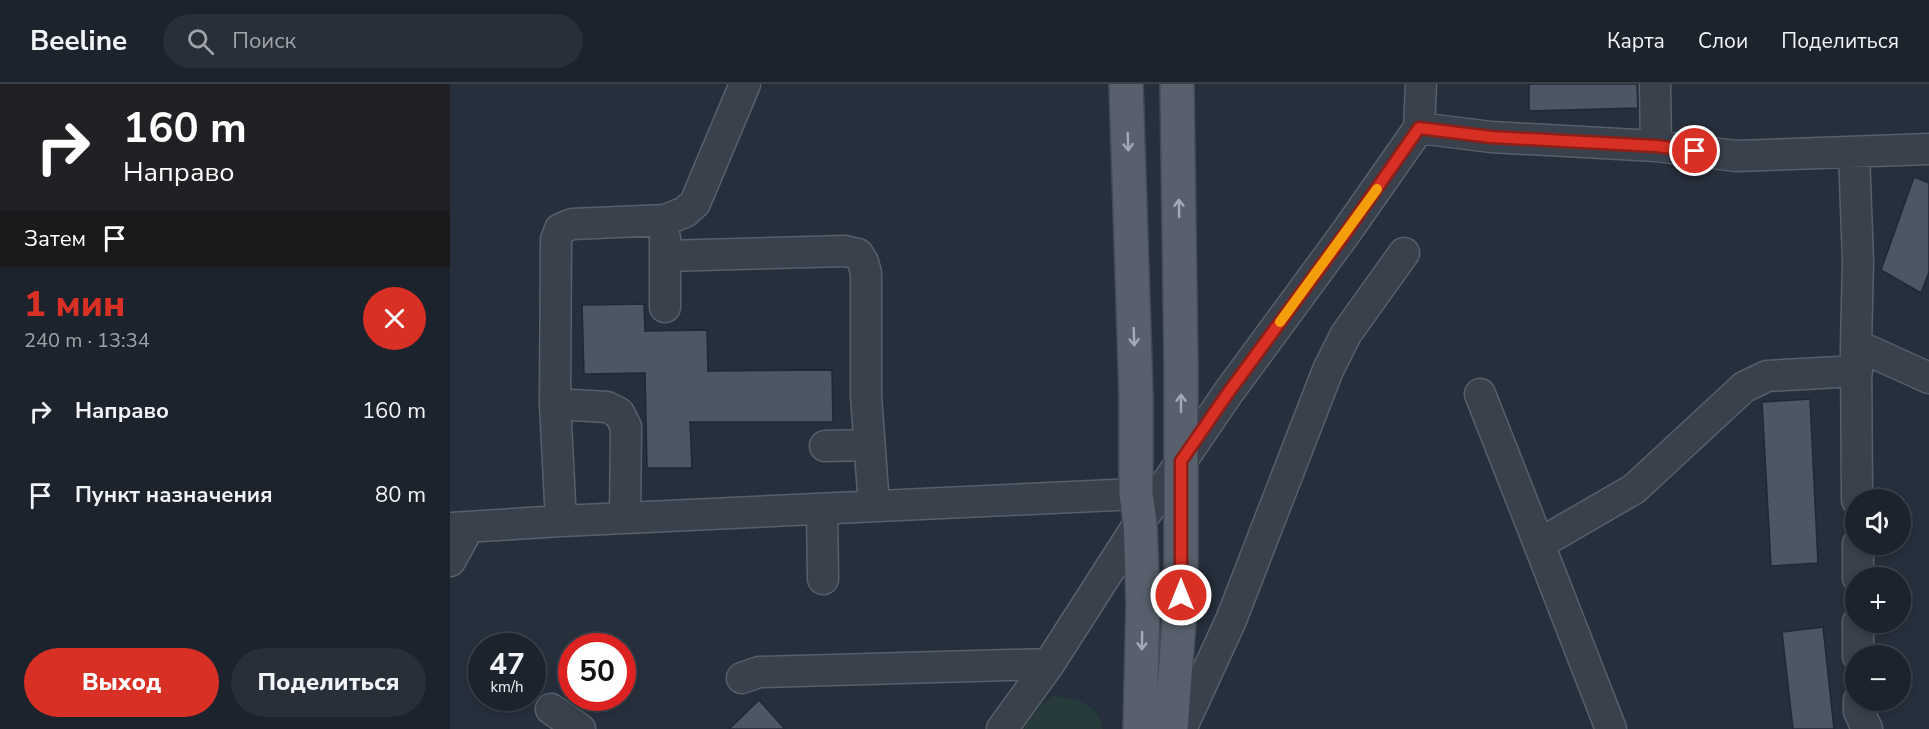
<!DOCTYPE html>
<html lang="ru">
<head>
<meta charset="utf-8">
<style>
  body { margin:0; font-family:"Nunito Sans",sans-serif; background:#292f39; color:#f1f3f6; height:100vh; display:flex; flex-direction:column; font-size:22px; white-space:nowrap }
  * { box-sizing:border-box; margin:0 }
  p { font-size:20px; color:#a0a4aa }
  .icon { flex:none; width:33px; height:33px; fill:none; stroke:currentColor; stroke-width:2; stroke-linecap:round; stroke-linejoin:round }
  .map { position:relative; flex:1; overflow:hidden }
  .side { display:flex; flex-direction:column; background:#1c232d; width:450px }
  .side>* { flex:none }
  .guide { background:#202124; color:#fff; overflow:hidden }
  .tools { position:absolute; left:1395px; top:405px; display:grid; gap:12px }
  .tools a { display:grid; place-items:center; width:66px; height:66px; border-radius:50%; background:#1c232d; box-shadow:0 3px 9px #0003,0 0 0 2px #3a4049; font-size:30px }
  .speed { position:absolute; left:18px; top:549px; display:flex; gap:12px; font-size:30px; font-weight:700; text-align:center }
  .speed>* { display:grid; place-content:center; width:78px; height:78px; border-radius:50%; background:#1c232d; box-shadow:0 3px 9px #0003,0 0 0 2px #3a4049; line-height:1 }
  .speed small { font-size:15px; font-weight:400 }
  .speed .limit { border:9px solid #d22; background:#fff; color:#111 }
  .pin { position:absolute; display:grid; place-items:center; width:51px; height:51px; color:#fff; margin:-26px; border:3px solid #fff; border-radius:50%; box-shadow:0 2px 6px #0007 }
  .me { position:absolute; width:66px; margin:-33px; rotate:0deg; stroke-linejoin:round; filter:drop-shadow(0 0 4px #0008) }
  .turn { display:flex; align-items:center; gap:21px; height:126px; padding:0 24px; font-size:27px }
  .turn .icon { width:78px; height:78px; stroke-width:2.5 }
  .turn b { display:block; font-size:42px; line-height:51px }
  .then { display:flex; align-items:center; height:57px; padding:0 24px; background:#0003; gap:12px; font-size:22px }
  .round { display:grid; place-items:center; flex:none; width:63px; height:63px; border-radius:32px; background:#292f39 }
  .summary { display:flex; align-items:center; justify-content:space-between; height:102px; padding:0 24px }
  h1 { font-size:36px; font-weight:800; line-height:45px; color:#d93025 }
  .action { display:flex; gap:12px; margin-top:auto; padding:12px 24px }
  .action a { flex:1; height:69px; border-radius:36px; background:#d93025; color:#fff; font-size:24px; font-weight:800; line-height:69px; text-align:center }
  .action a+a { background:#292f39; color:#f1f3f6 }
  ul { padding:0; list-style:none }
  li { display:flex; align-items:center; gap:18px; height:84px; padding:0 24px }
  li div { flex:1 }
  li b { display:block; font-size:22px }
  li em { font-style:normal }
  header { display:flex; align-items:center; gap:36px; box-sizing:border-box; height:84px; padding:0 30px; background:#1c232d; border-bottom:2px solid #3a4049 }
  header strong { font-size:28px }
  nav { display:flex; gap:33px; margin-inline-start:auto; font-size:21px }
  .search { width:420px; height:54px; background:#292f39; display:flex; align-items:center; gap:15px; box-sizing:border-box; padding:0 21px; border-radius:33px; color:#a0a4aa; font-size:22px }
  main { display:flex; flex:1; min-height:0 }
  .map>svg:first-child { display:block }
</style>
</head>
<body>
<header>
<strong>Beeline</strong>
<div class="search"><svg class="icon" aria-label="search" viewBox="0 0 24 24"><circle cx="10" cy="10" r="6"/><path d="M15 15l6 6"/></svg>Поиск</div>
<nav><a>Карта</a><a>Слои</a><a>Поделиться</a></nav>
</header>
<main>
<section class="side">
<div class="guide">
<div class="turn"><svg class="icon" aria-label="right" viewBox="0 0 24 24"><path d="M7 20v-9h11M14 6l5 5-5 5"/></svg><div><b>160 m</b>Направо</div></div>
<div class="then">Затем<svg class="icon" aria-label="arrive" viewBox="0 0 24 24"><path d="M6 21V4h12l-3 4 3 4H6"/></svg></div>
</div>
<div class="summary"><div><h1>1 мин</h1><p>240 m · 13:34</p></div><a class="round" style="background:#d93025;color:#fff"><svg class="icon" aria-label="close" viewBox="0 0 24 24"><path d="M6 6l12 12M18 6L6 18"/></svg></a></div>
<ul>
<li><svg class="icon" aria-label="right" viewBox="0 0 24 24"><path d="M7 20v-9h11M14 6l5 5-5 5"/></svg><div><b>Направо</b></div><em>160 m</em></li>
<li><svg class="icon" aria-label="arrive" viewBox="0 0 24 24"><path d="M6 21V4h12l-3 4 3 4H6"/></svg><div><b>Пункт назначения</b></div><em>80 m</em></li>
</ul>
<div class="action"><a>Выход</a><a>Поделиться</a></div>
</section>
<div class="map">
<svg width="1479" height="645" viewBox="0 0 1479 645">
  <rect width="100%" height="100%" fill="#262f3c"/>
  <path fill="#273b3d" d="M 605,612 C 627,615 649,620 653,645 L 573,645 L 590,622 Z"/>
  <path fill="#4c5665" stroke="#202834" stroke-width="1.5" d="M 1079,0 L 1187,0 L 1188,24 L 1079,27 Z
    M 1464,93 L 1479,99 L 1479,188 L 1471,209 L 1431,186 Z
    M 194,220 L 195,247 L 257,246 L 258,287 L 382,286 L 383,338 L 240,338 L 242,384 L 197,384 L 195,289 L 134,290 L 132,221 Z
    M 1360,315 L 1368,479 L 1321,482 L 1312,318 Z
    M 1373,543 L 1384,645 L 1343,645 L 1332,548 Z
    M 309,616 L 335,645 L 279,645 Z"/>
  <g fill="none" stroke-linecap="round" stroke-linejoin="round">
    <defs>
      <path id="minor" d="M 1205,0 L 1206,62
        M 969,44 L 1041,53 L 1206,62 L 1286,72 L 1479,65
        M 1404,68 L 1408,177 L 1406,261 L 1407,416
        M 215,154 L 215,223
        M 215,172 L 395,167 L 408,170 L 413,178 L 416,189 L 416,312 L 424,422
        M 1406,261 L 1479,294
        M 1030,310 L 1089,460
        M 105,320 L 157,323 L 169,329 L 176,343 L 175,434
        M 375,362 L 419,361
        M 372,425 L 373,495
        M 111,437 L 105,320 L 106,156 L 110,145 L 122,140 L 215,136 L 235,128 L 245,119 L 295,0
        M 0,444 L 111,437 L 686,410
        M 1408,460 L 1408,494
        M 0,477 L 19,443
        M 1408,538 L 1408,572
        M 292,594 L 309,588 L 599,580
        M 1409,616 L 1409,627 L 1417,645
        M 101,625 L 130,645
        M 552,645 L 599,580 L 690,438 L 778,309 L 897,147 L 969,44 L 971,0
        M 731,645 L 781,536 L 878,286 L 896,250 L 954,169
        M 1161,645 L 1089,460 L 1184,405 L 1294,303 L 1317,292 L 1407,287"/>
      <path id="major" d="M 676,0 L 686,310 L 686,410 L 690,438 L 693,518 L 690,645
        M 721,645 L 731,511 L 731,281 L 727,0"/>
    </defs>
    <use href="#minor" stroke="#575f6b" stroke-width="33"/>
    <use href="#major" stroke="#424a56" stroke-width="36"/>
    <use href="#minor" stroke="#39414d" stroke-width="30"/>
    <use href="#major" stroke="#57606c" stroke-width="33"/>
  </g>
  <defs><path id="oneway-shaft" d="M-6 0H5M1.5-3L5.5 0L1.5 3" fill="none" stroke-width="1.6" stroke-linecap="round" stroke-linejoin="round" transform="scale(1.5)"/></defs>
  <g stroke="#a2aab6">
    <use href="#oneway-shaft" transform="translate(678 58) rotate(88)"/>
    <use href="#oneway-shaft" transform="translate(729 124) rotate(-91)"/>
    <use href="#oneway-shaft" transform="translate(684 253) rotate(88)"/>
    <use href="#oneway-shaft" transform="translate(731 319) rotate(-90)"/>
    <use href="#oneway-shaft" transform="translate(692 557) rotate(91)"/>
  </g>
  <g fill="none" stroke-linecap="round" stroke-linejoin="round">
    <defs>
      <path id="route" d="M 731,511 L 731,377 L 778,309 L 897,147 L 969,44 L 1041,53 L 1206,62 L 1245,67"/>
    </defs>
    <use href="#route" stroke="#8d1f18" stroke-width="15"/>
    <use href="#route" stroke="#d93025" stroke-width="10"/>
    <path stroke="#f59e0b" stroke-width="10" d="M 830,238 L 927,105"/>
  </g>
</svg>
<div class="tools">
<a><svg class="icon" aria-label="sound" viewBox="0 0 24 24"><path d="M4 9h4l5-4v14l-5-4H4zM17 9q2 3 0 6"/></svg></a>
<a>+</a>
<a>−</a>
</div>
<div class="speed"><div>47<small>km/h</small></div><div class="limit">50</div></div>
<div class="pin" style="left:1245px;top:67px;background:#d93025"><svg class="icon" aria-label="arrive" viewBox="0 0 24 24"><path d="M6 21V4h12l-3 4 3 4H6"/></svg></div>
<svg class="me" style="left:731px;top:511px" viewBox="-20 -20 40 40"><circle r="17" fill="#d93025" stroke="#fff" stroke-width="3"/><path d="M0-11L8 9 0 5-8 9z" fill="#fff"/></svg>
</div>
</main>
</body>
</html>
